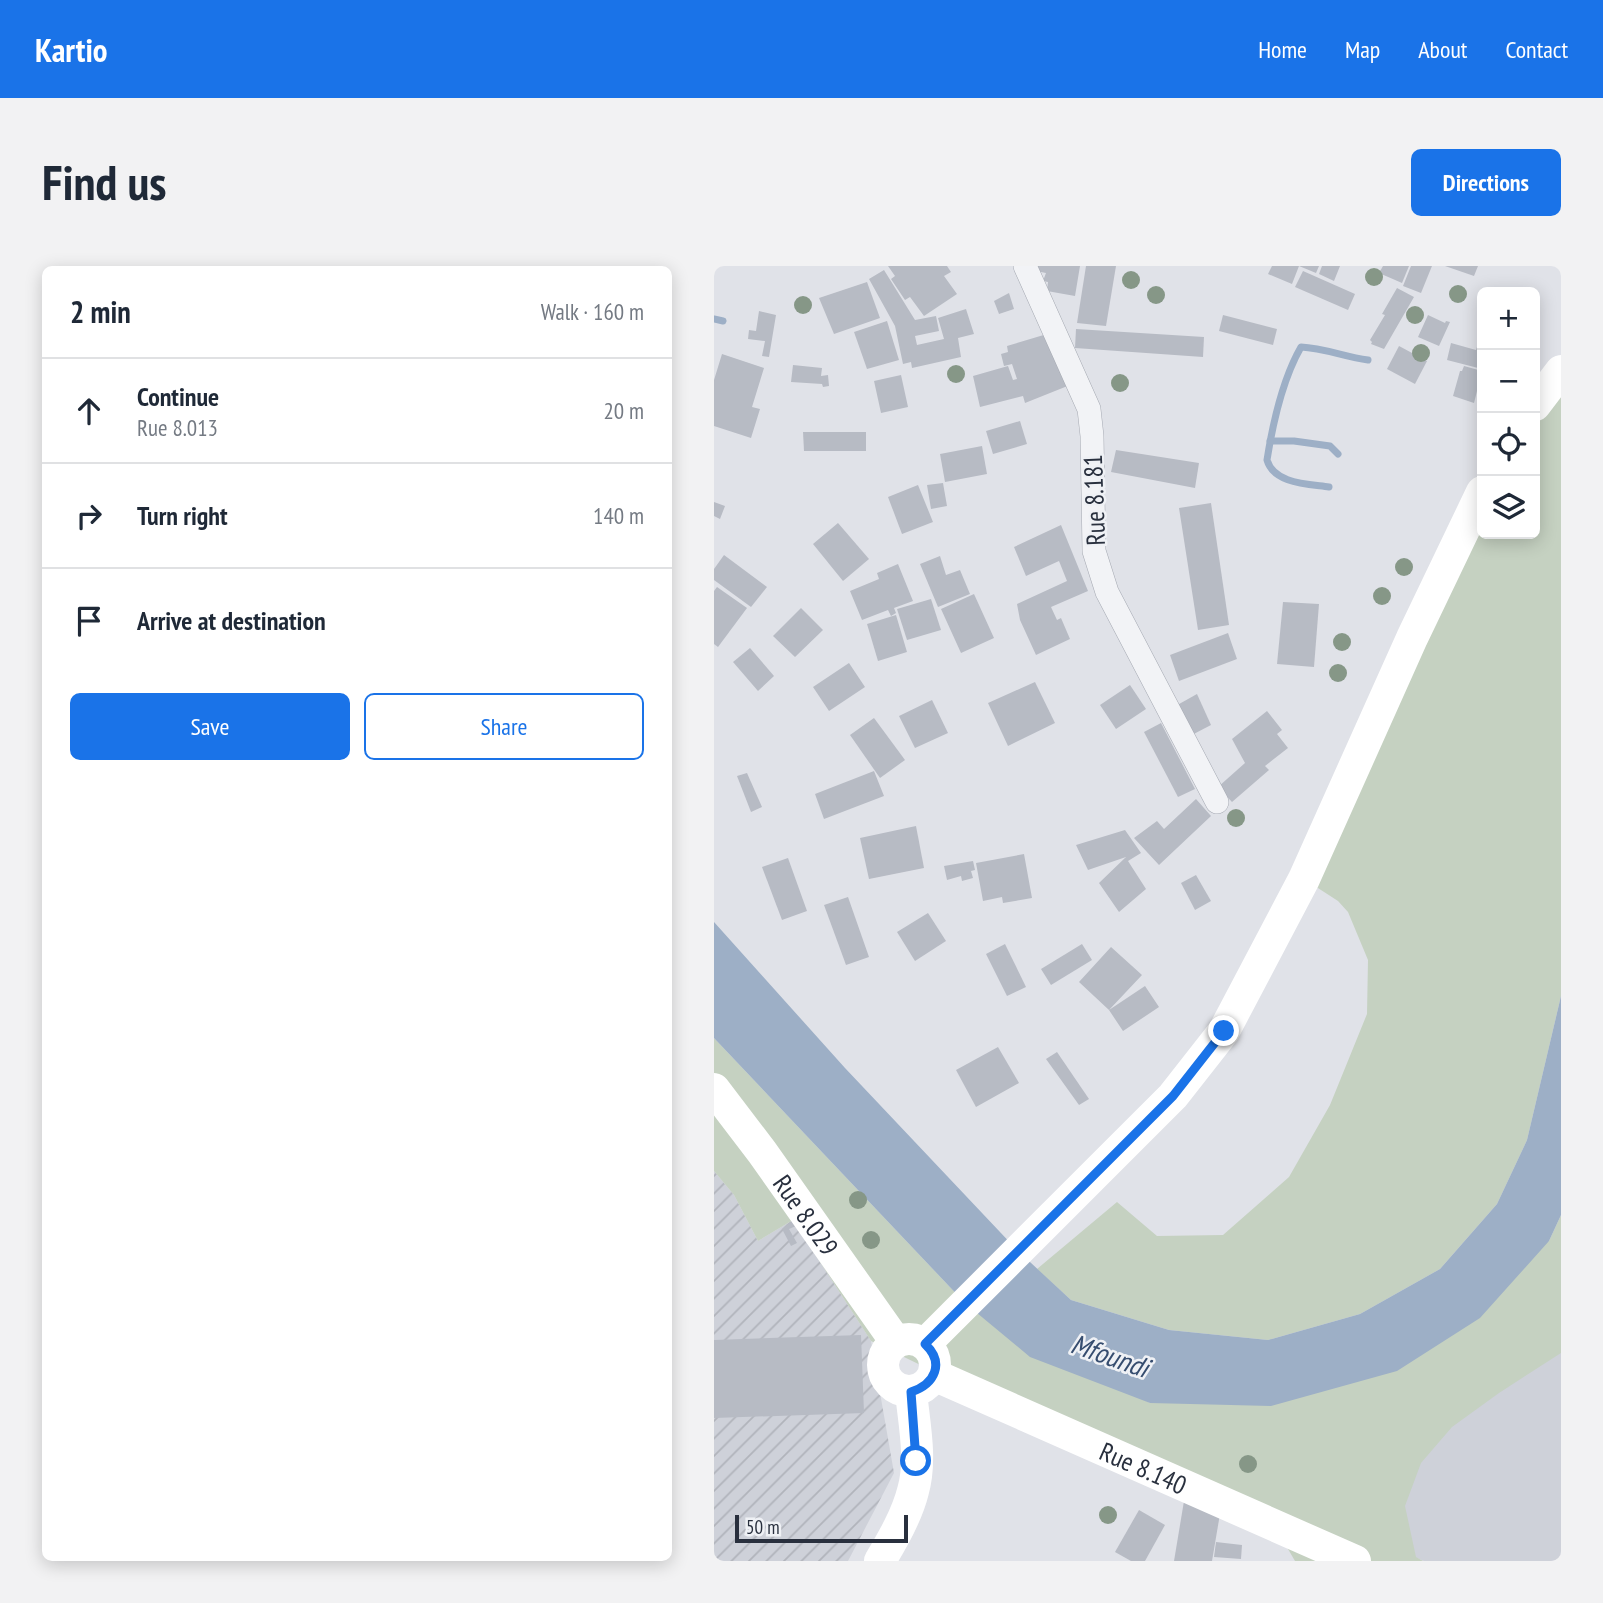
<!DOCTYPE html>
<meta charset="utf-8">
<style>
body{margin:0;font-family:"PT Sans Narrow",sans-serif;background:#f2f2f3;color:#1f2937}
.controls{position:absolute;right:21px;top:21px;display:grid;overflow:hidden;border-radius:10px;box-shadow:0 4px 18px #0003}
.controls button{width:63px;height:63px;display:grid;place-items:center;padding:0;border:0;border-bottom:2px solid #e0e1e3;background:#fff;color:#1f2937;font:35px sans-serif}
.scale{position:absolute;left:21px;bottom:18px;width:173px;box-sizing:border-box;padding-left:7px;border:4px solid #29303e;border-top:0;font-size:19px;line-height:24px;white-space:nowrap;color:#29303e;-webkit-text-stroke:5px #eff1f5;paint-order:stroke}
.stop{position:absolute;width:21px;height:21px;margin:-16px;border:5px solid #1a73e8;border-radius:50%;background:#fff}
.stop.end{background:#1a73e8;border-color:#fff;box-shadow:0 2px 7px #0008}
.list{margin:0;padding:0;list-style:none}
h2{display:flex;justify-content:space-between;align-items:center;height:91px;margin:0;padding:0 28px;font-size:30px}
h2 small{font-size:23px;font-weight:400;color:#747a83}
.list li{display:grid;grid-template-columns:46px 1fr auto;gap:21px;align-items:center;box-sizing:border-box;height:105px;padding:0 28px;border-top:2px solid #e0e1e3}
.list b{display:block;font-size:26px;white-space:nowrap}
.list p{margin:0;font-size:23px;white-space:nowrap;color:#747a83}
.list em{font-size:23px;font-style:normal;color:#747a83}
.actions{display:flex;gap:14px;padding:21px 28px}
.actions a{flex:1;padding:16px 0;border:2px solid #1a73e8;border-radius:10px;text-align:center;font-size:24px;color:#1a73e8}
.actions .main{background:#1a73e8;color:#fff}
.icon{flex:none;width:38px;height:38px;fill:none;stroke:currentColor;stroke-width:2;stroke-linecap:round;stroke-linejoin:round}
.map{position:relative;flex:none;width:847px;height:1295px;overflow:hidden;border-radius:10px}
header{display:flex;align-items:center;gap:42px;box-sizing:border-box;height:98px;padding:0 35px;background:#1a73e8;color:#fff}
header strong{font-size:33px}
nav{display:flex;gap:38px;margin-inline-start:auto;font-size:24px}
.intro{display:flex;align-items:center;justify-content:space-between;box-sizing:border-box;height:168px;padding:0 42px}
h1{margin:0;font-size:49px}
.button{padding:18px 32px;border-radius:10px;background:#1a73e8;color:#fff;font-size:24px;font-weight:700}
main{display:flex;gap:42px;padding:0 42px}
aside{flex:1;background:#fff;border-radius:10px;box-shadow:0 4px 18px #0003}
.map>svg:first-child{display:block}
</style>
<header>
<strong>Kartio</strong>
<nav><a>Home</a><a>Map</a><a>About</a><a>Contact</a></nav>
</header>
<div class="intro"><h1>Find us</h1><a class="button">Directions</a></div>
<main>
<aside>
<h2>2 min<small>Walk · 160 m</small></h2>
<ul class="list">
<li><svg class="icon" aria-label="ahead" viewBox="0 0 24 24"><path d="M12 20V5M6 11l6-6 6 6"/></svg><div><b>Continue</b><p>Rue 8.013</p></div><em>20 m</em></li>
<li><svg class="icon" aria-label="right" viewBox="0 0 24 24"><path d="M7 20v-9h11M14 6l5 5-5 5"/></svg><div><b>Turn right</b></div><em>140 m</em></li>
<li><svg class="icon" aria-label="arrive" viewBox="0 0 24 24"><path d="M6 21V4h12l-3 4 3 4H6"/></svg><div><b>Arrive at destination</b></div></li>
</ul>
<div class="actions"><a class="main">Save</a><a>Share</a></div>
</aside>
<div class="map">
<svg width="847" height="1295" viewBox="0 0 847 1295">
<defs>
<pattern id="industrial-furrows" width="10" height="10" patternUnits="userSpaceOnUse" patternTransform="scale(1.75)"><rect width="10" height="10" fill="#ced1d9"/><path d="M-1 1l2-2M0 10L10 0M9 11l2-2" fill="none" stroke="#b1b4bb"/></pattern>
</defs>
<rect width="100%" height="100%" fill="#e0e2e8"/>
<!-- built -->
<path fill="#ced1d9" d="M847 1028V1295H710L683 1284 564 1167Z"/>
<!-- industrial -->
<path fill="url(#industrial-furrows)" d="M0 905 20 929 44 975 79 954 157 1075 180 1207 134 1295H0Z"/>
<!-- grass -->
<g fill="#c5d1c1">
<path d="M847 105V730L813 874 783 938 726 1003 646 1048 554 1074 455 1064 357 1034 323 1003 403 936 443 970 509 969 575 911 616 839 653 748 654 694 634 646 624 635 590 613 768 226V268H821V139Z"/>
<path d="M0 772 251 1037 436 1137 835 975 847 949V1087L785 1127 738 1161 707 1197 691 1240 702 1291 709 1295H581L560 1259 295 1142 157 1075 79 954 44 975 20 929 0 905Z"/>
</g>
<!-- water -->
<path fill="#9dafc6" d="M0 656 131 802 303 984 357 1034 455 1064 554 1074 646 1048 726 1003 783 938 813 874 847 730V949L835 975 766 1052 683 1105 557 1140 436 1137 316 1091 251 1037 0 772Z"/>
<g fill="none" stroke-linecap="round" stroke-linejoin="round">
<!-- stream -->
<g stroke="#9dafc6" stroke-width="7">
<path d="M0 53 9 55"/>
<path d="M556 175H580L616 180 624 188"/>
<path d="M615 221C594 218 560 218 553 194 559 156 568 114 587 81 610 82 631 91 654 94"/>
</g>
</g>
<!-- building -->
<g fill="#b7bbc4">
<path d="M174 0H233L237 6 230 10 243 28 210 50 196 31 191 34 177 13 181 10Z"/>
<path d="M323 0H366L361 30 333 25 334 16 329 15 332 7 322 5Z"/>
<path d="M372 0H402L392 60 363 57Z"/>
<path d="M558 0H605L602 7 585 0 578 18 554 8Z"/>
<path d="M608 0H626L620 15 605 8Z"/>
<path d="M669 0H695L688 17 665 7Z"/>
<path d="M697 0H718L707 27 689 20Z"/>
<path d="M731 0H764L760 10Z"/>
<path d="M170 4 201 54 222 50 225 65 201 70 203 79 230 73 224 52 252 43 260 68 244 72 247 91 198 102 197 96 189 98 181 60 155 13Z"/>
<path d="M589 5 641 28 634 44 581 21Z"/>
<path d="M153 16 166 52 120 68 105 32Z"/>
<path d="M683 22 700 31 670 83 657 78 658 76 656 74 671 49 668 48Z"/>
<path d="M295 27 300 43 285 48 280 35Z"/>
<path d="M45 45 62 49 55 91 48 90 51 75 34 73 35 64 42 65Z"/>
<path d="M509 49 563 63 559 79 505 65Z"/>
<path d="M714 49 731 57 732 55 736 56 725 80 704 71Z"/>
<path d="M173 55 185 94 153 103 140 66Z"/>
<path d="M362 63 490 71 489 91 361 82Z"/>
<path d="M768 65V103L733 94 737 77 762 84Z"/>
<path d="M333 68 356 119 311 137 309 130 266 141 259 110 294 100 299 114 303 113 298 98 290 100 287 88 294 86 293 80Z"/>
<path d="M685 80 713 95 701 118 673 103Z"/>
<path d="M8 88 50 102 38 141 46 143 37 172 0 160V114Z"/>
<path d="M79 99 108 102 107 110 114 109 115 120 109 121 108 118 77 116Z"/>
<path d="M750 100 768 105 760 137 739 130 746 105H748Z"/>
<path d="M187 109 194 141 167 147 160 115Z"/>
<path d="M306 155 313 178 279 188 272 165Z"/>
<path d="M89 166H152V185H90Z"/>
<path d="M268 180 273 208 231 216 226 188Z"/>
<path d="M402 184 485 197 481 222 397 206Z"/>
<path d="M229 217 233 240 217 243 213 219Z"/>
<path d="M204 219 219 256 188 268 174 231Z"/>
<path d="M0 236 11 240 6 253 0 250Z"/>
<path d="M497 237 515 359 484 364 465 242Z"/>
<path d="M124 257 155 293 129 315 99 278Z"/>
<path d="M347 259 374 325 337 341 343 354 347 352 356 373 322 389 306 354 303 338 353 315 345 295 312 310 300 281Z"/>
<path d="M10 289 53 321 37 341 0 314V303Z"/>
<path d="M226 290 232 309 246 304 256 328 224 341 206 298Z"/>
<path d="M184 298 199 335 180 342 182 347 177 350 174 344 148 354 136 325 165 313 163 307Z"/>
<path d="M3 321 33 342 4 381 0 378V325Z"/>
<path d="M260 328 280 372 247 387 227 343Z"/>
<path d="M217 333 227 364 193 374 183 343Z"/>
<path d="M569 336 605 338 600 401 563 398Z"/>
<path d="M87 342 109 364 81 391 59 370Z"/>
<path d="M182 349 193 386 164 395 153 358Z"/>
<path d="M514 367 523 393 465 415 456 389Z"/>
<path d="M36 382 60 410 44 425 19 396Z"/>
<path d="M135 397 151 421 115 445 99 421Z"/>
<path d="M321 416 341 457 294 480 274 437Z"/>
<path d="M416 419 432 443 402 463 386 439Z"/>
<path d="M483 428 497 459 474 471 458 442Z"/>
<path d="M218 434 234 467 201 482 185 450Z"/>
<path d="M553 445 568 464 563 468 574 482 551 500 555 504 518 536 504 521 531 497 518 473Z"/>
<path d="M160 452 191 494 166 512 136 469Z"/>
<path d="M447 457 481 523 464 531 430 466Z"/>
<path d="M160 505 170 530 110 553 101 528Z"/>
<path d="M33 507 48 541 37 546 23 510Z"/>
<path d="M482 533 497 550 445 599 420 572 443 555 450 563Z"/>
<path d="M202 560 210 602 155 613 146 572Z"/>
<path d="M411 564 427 587 414 595 432 623 405 646 385 617 412 591 374 604 362 579Z"/>
<path d="M310 588 318 632 289 637 288 631 269 635 262 597Z"/>
<path d="M74 592 93 645 68 654 48 601Z"/>
<path d="M259 595 261 604 257 605 259 612 248 615 247 610 233 614 230 600Z"/>
<path d="M482 609 497 635 481 644 467 617Z"/>
<path d="M134 631 155 691 132 699 110 639Z"/>
<path d="M214 647 232 675 201 695 183 666Z"/>
<path d="M291 678 312 721 293 730 272 688Z"/>
<path d="M368 678 378 694 337 719 327 703Z"/>
<path d="M397 681 428 709 395 744 431 720 445 741 409 765 395 744 365 716Z"/>
<path d="M284 781 305 817 262 841 242 804Z"/>
<path d="M343 786 375 833 365 839 332 793Z"/>
<path d="M79 954 82 960 75 963 83 977 77 980 68 963Z"/>
<path d="M147 1069 150 1147 0 1152V1074Z"/>
<path d="M470 1235 507 1242 498 1295H460Z"/>
<path d="M425 1244 451 1259 431 1295H417L401 1286Z"/>
<path d="M502 1276 528 1279 527 1293 500 1291Z"/>
</g>
<g fill="none" stroke-linecap="round" stroke-linejoin="round">
<!-- street casing -->
<g stroke="#a5a9b2" stroke-width="24">
<path id="street" d="M311 0 375 143 378 170 380 285 393 326 503 536"/>
</g>
<!-- street -->
<use href="#street" stroke="#f2f3f6" stroke-width="23"/>
<!-- secondary -->
<g stroke="#fff" stroke-width="32">
<path d="M821 139 847 105"/>
<path id="s1" d="M0 823 48 886 182 1076"/>
<circle cx="195" cy="1099" r="26"/>
<path d="M211 1078 459 830 510 765 590 613 698 372 768 226"/>
<path id="s2" d="M220 1109 641 1295"/>
<path d="M166 1295C179 1273 193 1249 199 1225 208 1194 200 1157 197 1126"/>
</g>
</g>
<!-- trees -->
<g fill="#869787">
<circle cx="660" cy="11" r="9"/>
<circle cx="417" cy="14" r="9"/>
<circle cx="744" cy="28" r="9"/>
<circle cx="442" cy="29" r="9"/>
<circle cx="89" cy="39" r="9"/>
<circle cx="701" cy="49" r="9"/>
<circle cx="707" cy="87" r="9"/>
<circle cx="242" cy="108" r="9"/>
<circle cx="406" cy="117" r="9"/>
<circle cx="690" cy="301" r="9"/>
<circle cx="668" cy="330" r="9"/>
<circle cx="628" cy="376" r="9"/>
<circle cx="624" cy="407" r="9"/>
<circle cx="522" cy="552" r="9"/>
<circle cx="144" cy="934" r="9"/>
<circle cx="157" cy="974" r="9"/>
<circle cx="534" cy="1198" r="9"/>
<circle cx="394" cy="1249" r="9"/>
</g>
<g fill="none" stroke-linecap="round" stroke-linejoin="round">
<!-- route -->
<path stroke="#1a73e8" stroke-width="9" d="M202 1195 197 1126C221 1118 231 1097 211 1078L459 830 510 765"/>
</g>
<g text-anchor="middle" dominant-baseline="central" stroke-width="5" stroke-linejoin="round" paint-order="stroke">
<!-- street labels -->
<g font-size="26" fill="#29303e" stroke="#eff1f5">
<text transform="translate(380 234) rotate(-92)">Rue 8.181</text>
<text stroke="none"><textPath href="#s1" startOffset="156">Rue 8.029</textPath></text>
<text stroke="none"><textPath href="#s2" startOffset="229">Rue 8.140</textPath></text>
</g>
<!-- water labels -->
<g font-size="28" font-style="italic" fill="#364d6f" stroke="#eff1f5">
<text transform="translate(396 1089) rotate(19)">Mfoundi</text>
</g>
</g>
</svg>
<div class="controls">
<button>+</button>
<button>−</button>
<button><svg class="icon" aria-label="locate" viewBox="0 0 24 24"><circle cx="12" cy="12" r="6"/><path d="M12 2v4M12 18v4M2 12h4M18 12h4"/></svg></button>
<button><svg class="icon" aria-label="layers" viewBox="0 0 24 24"><path d="M12 4l9 5-9 5-9-5zM3 14l9 5 9-5"/></svg></button>
</div>
<div class="scale">50 m</div>
<div class="stop" style="left:202px;top:1195px"></div>
<div class="stop end" style="left:510px;top:765px"></div>
</div>
</main>
